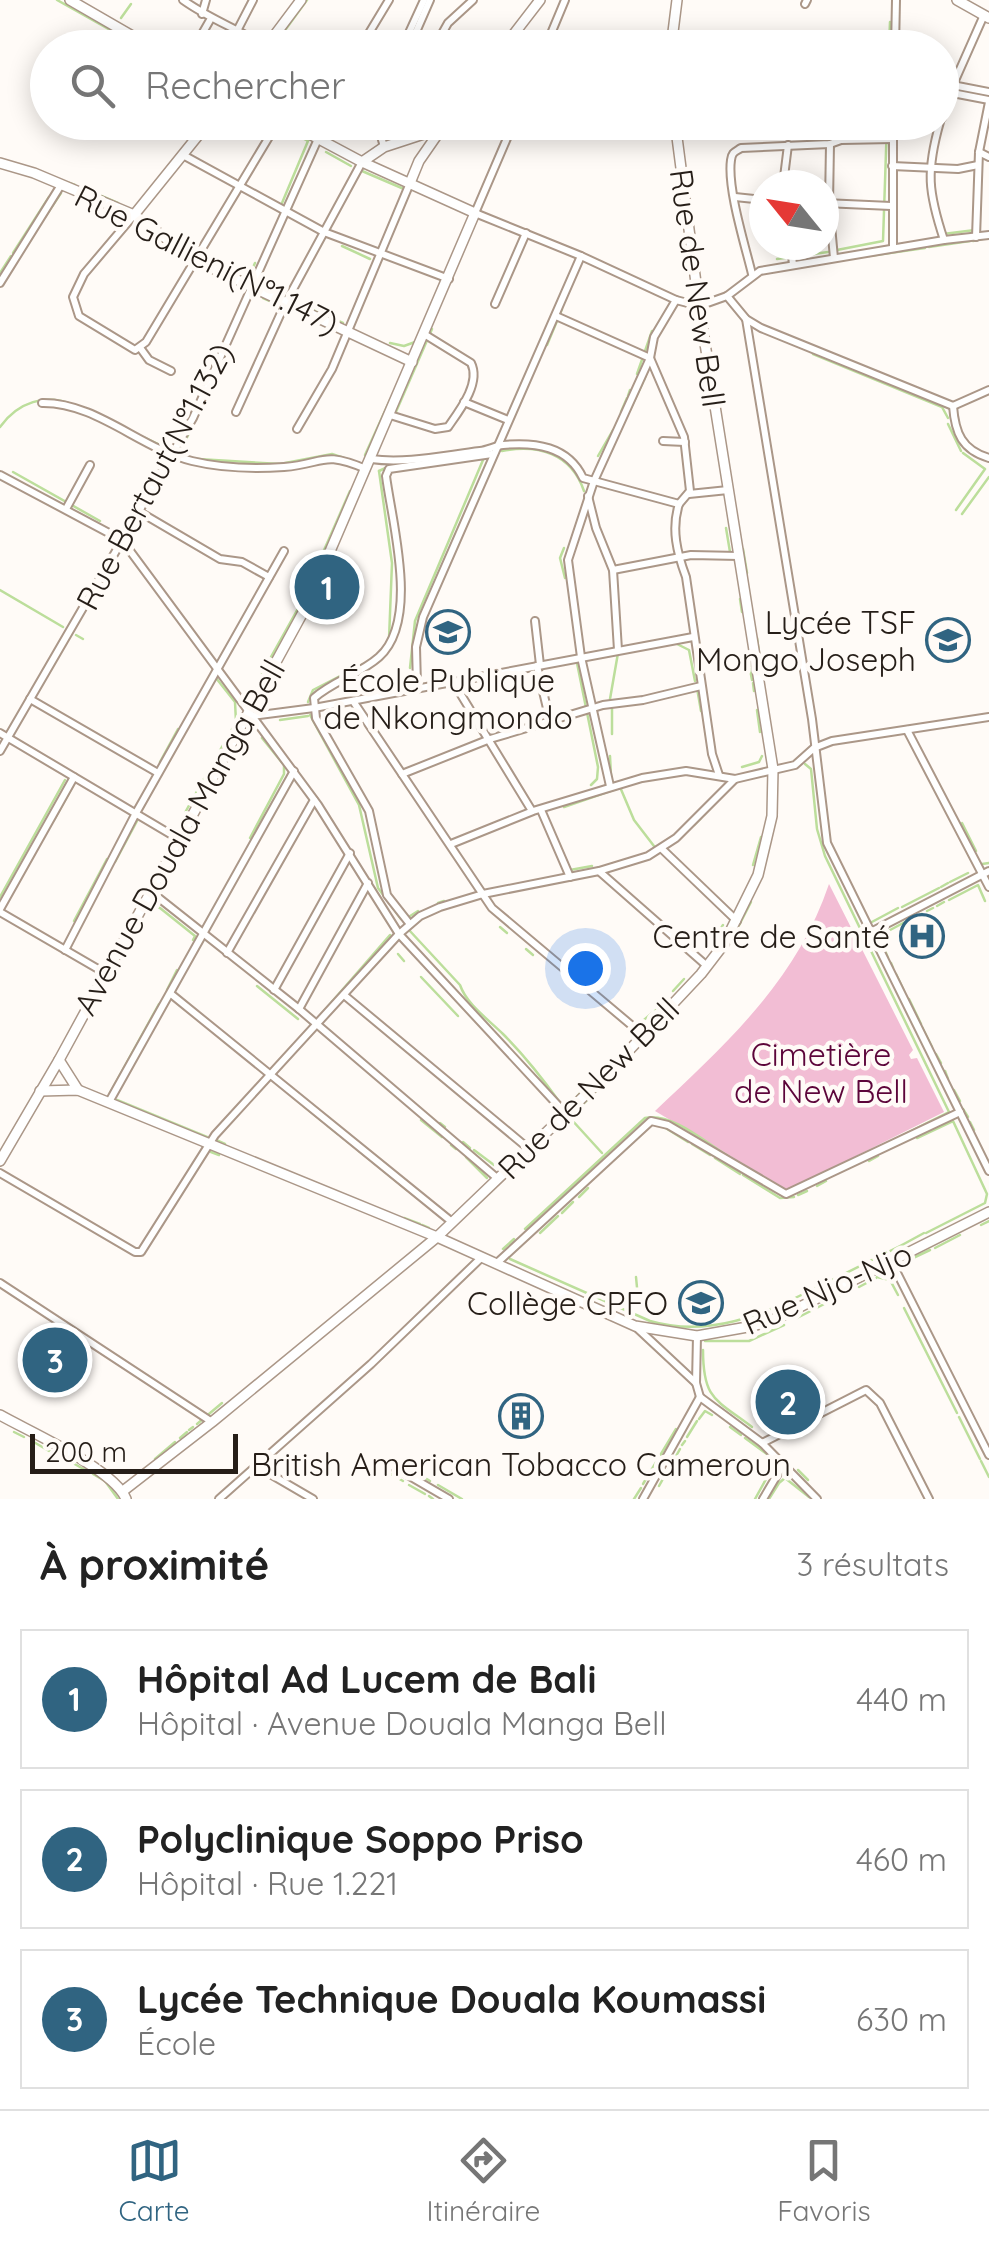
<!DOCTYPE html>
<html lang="fr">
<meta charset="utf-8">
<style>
body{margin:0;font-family:Quicksand,sans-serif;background:#f6f6f6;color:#222}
.compass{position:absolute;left:749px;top:170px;width:90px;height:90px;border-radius:50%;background:#fff;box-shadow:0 5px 25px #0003;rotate:300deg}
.scale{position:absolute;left:30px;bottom:25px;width:208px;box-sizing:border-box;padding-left:10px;border:5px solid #261e18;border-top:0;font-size:28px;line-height:35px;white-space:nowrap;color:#261e18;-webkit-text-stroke:8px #fffbf7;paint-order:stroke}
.you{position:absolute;left:585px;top:968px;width:35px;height:35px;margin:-25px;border:8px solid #fff;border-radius:50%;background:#1a73e8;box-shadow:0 0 0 15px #1a73e833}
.badge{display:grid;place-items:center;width:65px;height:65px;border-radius:50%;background:#306481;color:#fff;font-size:32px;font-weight:700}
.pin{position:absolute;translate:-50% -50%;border:5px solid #fff;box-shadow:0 2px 10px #0006}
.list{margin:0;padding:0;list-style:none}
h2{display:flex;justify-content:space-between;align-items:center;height:130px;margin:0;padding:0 40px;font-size:42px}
h2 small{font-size:32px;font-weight:400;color:#767676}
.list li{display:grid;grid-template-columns:65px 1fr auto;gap:30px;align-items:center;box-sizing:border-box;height:140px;margin:0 20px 20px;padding:0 20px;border:2px solid #e0e0e0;border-radius:0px}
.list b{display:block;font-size:38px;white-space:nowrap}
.list p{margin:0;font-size:32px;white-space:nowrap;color:#767676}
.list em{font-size:32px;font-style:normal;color:#767676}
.icon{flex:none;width:55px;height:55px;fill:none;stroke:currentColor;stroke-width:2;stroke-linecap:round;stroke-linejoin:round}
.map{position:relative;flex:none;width:989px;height:1499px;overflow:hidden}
.search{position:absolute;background:#fff;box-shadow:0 5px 25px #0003;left:30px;right:30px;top:30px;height:110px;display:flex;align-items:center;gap:25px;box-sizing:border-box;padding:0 35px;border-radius:55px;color:#767676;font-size:38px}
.sheet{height:610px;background:#fff}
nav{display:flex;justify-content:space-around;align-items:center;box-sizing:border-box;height:140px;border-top:2px solid #e0e0e0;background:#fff;font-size:28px;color:#767676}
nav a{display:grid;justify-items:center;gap:5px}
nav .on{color:#306481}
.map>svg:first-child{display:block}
</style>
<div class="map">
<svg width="989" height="1499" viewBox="0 0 989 1499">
<rect width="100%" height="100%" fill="#fffbf7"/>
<!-- green -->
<path fill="#f2bdd4" d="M829 884 913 1050 909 1055 911 1059 917 1058 944 1112 788 1190 655 1111C726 1044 797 980 829 884Z"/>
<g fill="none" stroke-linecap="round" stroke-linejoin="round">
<!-- stream -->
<g stroke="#bcde9b" stroke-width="2.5">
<path d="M57 0 128 40"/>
<path d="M121 18 131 4"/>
<path d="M275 44 307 0"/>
<path d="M138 45 142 48"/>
<path d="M889 48 890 22"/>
<path d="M942 87 955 90"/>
<path d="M281 127 308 141 282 203"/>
<path d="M326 152 351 166"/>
<path d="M362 171 404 189"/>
<path d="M69 183 75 185"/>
<path d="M99 195 118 203"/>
<path d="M45 217 61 193"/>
<path d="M943 234 975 230"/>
<path d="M973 241 986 238"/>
<path d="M342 246 370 259"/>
<path d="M929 247 970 241"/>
<path d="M837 250 883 241 887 122"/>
<path d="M13 253 49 197"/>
<path d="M869 256 925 248"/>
<path d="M853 258 862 257"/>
<path d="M777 259 828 252"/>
<path d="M221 267 244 278"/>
<path d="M0 273 11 256"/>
<path d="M249 276 255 263"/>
<path d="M263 298 279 305"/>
<path d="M307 307 343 323"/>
<path d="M310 319 328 327"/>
<path d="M390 343 404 346 415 342"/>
<path d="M547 345 562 309"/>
<path d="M813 354 942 407 948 418"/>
<path d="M637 374 652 331"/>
<path d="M644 380 650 364"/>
<path d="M628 396 630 390"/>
<path d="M630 410 643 382"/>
<path d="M621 412 627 398"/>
<path d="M395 414 432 329"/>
<path d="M948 424 961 451"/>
<path d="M0 427C18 402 45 393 74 405"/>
<path d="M145 438 166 448"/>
<path d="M182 448 190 431"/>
<path d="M502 451C538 444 571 453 584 491"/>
<path d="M365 455 390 400"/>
<path d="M598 456 613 430"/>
<path d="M198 459 280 464 332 454 359 463"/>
<path d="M379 471 392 563 389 639"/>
<path d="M379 471 394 464"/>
<path d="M13 472 100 521"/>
<path d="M956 510 985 469 963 453"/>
<path d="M962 514 989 477"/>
<path d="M726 528 730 552"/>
<path d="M564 548 560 558 565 578"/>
<path d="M743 549 747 573"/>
<path d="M0 590 63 627"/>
<path d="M740 599 742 612"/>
<path d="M76 635 83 639"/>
<path d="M757 638 759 653"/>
<path d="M675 643 689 650 695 681"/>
<path d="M748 656 750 666"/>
<path d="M577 663 598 767 597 779 591 785"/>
<path d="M410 668 415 621 483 460"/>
<path d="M750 669 752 680"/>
<path d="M262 673 300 605 350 491"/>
<path d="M753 683 754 691"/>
<path d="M697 688 701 711"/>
<path d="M610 699 618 653"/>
<path d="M308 702 313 690 371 660"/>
<path d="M612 709V734"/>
<path d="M757 710 760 732"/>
<path d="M310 715 359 805 378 888 401 919"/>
<path d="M280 720 308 716"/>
<path d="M610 756 611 776"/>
<path d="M160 762 178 729"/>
<path d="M805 764 811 769 817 829 825 856 949 1112 895 1139"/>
<path d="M742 767 759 762 762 756"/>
<path d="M620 787 634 820 657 850"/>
<path d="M564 807 619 788"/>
<path d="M142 809 209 689"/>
<path d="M704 815 721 797"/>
<path d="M182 818 236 722 235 702 216 678"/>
<path d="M54 820 74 784"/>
<path d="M962 823 976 851"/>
<path d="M694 825 701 818"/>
<path d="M250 838 284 774V765L262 738"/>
<path d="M115 862 137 821"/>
<path d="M982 864 989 863"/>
<path d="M753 865 761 837"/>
<path d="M570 870 592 866"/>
<path d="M950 882 968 873"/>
<path d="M941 887 948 883"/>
<path d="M0 897 65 780"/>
<path d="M949 900 978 885 985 901"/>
<path d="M438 903 444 901"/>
<path d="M152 906 160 908 195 936 193 940"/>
<path d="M937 906 944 902"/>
<path d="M902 907 939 888"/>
<path d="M927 911 933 908"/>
<path d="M407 918 418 911"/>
<path d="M909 920 922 914"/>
<path d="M74 921 107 859"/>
<path d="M870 923 898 908"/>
<path d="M500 927 507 933"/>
<path d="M409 930 460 985C467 1005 488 1019 503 1034 524 1055 543 1079 561 1104"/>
<path d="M718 933 723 925"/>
<path d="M732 939 751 902"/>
<path d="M526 949 533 955"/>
<path d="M398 954 404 961"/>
<path d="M888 958 879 936 905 922"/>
<path d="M891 963 893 968"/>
<path d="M896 974 904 991"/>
<path d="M421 977 458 1016"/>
<path d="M257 986 298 1019"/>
<path d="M167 990 177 970"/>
<path d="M673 991 684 979"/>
<path d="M909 999 921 1024"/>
<path d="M655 1011 662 1003"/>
<path d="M317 1019 390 935"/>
<path d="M637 1026 652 1013"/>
<path d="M922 1027 932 1047"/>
<path d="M936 1054 941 1063"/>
<path d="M945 1071 948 1079"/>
<path d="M954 1090 960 1101"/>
<path d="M110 1093 159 1004"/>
<path d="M293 1097 322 1121"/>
<path d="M117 1100 207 1137"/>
<path d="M572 1102 581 1092"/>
<path d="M963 1109 968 1117"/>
<path d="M571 1119 602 1153"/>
<path d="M421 1120 442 1137"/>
<path d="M970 1122 974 1130"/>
<path d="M440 1123 445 1127"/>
<path d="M328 1126 338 1134"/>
<path d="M560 1127 599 1088"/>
<path d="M664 1127 688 1142"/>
<path d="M343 1138 357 1149"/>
<path d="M917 1138 953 1121 987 1194 985 1203 926 1233"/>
<path d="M216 1140 225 1144"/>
<path d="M463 1142 470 1148"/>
<path d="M692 1144 710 1155"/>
<path d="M451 1145 456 1149"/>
<path d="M474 1150 494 1165"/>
<path d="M359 1151 368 1158"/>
<path d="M211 1152 219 1155"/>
<path d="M466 1157 487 1178"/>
<path d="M526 1158 550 1137"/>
<path d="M715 1158 740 1174"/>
<path d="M869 1161 878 1156"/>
<path d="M373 1162 407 1190"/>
<path d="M743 1175 780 1198 794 1197"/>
<path d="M817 1186 826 1181"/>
<path d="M798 1195 807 1191"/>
<path d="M579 1197 588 1188"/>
<path d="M562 1213 573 1202"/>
<path d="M404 1218 420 1224"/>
<path d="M422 1225 429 1228"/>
<path d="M981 1225 989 1221"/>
<path d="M525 1229 645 1118C672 1112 706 1143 728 1156"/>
<path d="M540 1233 558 1216"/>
<path d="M902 1245 924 1233"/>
<path d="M935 1248 960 1235"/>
<path d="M503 1249 514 1239"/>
<path d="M510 1259 650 1321C708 1338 764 1315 815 1288"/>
<path d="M910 1265 913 1258 930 1250"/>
<path d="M636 1277 638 1298"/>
<path d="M877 1277 890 1280 898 1295"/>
<path d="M828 1282 902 1245"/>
<path d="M821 1285 824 1284"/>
<path d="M859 1287 876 1278"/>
<path d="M836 1298 848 1292"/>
<path d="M904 1308 957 1413"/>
<path d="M797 1318 836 1298"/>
<path d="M705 1341H749L784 1325"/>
<path d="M703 1350C703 1399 715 1399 752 1427"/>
<path d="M959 1417 980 1459"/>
<path d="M699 1419 705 1411 712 1415"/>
<path d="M197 1424 222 1403"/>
<path d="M730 1427 741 1435"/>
<path d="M189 1430 193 1427"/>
<path d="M14 1432 24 1437"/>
<path d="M687 1437 697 1421"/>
<path d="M180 1438 187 1432"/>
<path d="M745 1438 771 1457"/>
<path d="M32 1441 56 1455"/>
<path d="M682 1445 685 1441"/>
<path d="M64 1458 87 1471"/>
<path d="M675 1458 680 1449"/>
<path d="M155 1459 175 1442"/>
<path d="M981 1461 989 1477"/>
<path d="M412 1470 430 1481"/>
<path d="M798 1470 808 1480"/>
<path d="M389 1473 403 1481"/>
<path d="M93 1474 105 1481 118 1499"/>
<path d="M643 1484 676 1429"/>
<path d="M409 1485 425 1494"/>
<path d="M438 1485 462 1499"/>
<path d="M659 1486 673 1461"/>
<path d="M429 1496 433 1499"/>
<path d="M634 1499 641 1488"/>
<path d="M755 1499 776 1461"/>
<path d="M769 1499 779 1483 785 1478 809 1497"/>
</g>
<!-- street casing -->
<g stroke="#ab9788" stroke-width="10">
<g id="street">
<path d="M183 0C211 20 237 28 266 47"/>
<path d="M805 4 807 0"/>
<path d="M202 14 206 0"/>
<path d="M238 29 253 0"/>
<path d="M194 48 210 20"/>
<path d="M360 48 389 0"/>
<path d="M402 48 424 0"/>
<path d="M409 48 430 0"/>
<path d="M434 48 448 23 473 0"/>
<path d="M545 48 565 0"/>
<path d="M895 48 896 0"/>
<path d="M942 83 989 92"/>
<path d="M953 85 984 15"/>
<path d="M942 91 989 100"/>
<path d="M942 118 950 93"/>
<path d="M377 122 384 147"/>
<path d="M514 122 475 213 581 256 676 300 699 306 727 296 746 319 761 328 953 406 989 390"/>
<path d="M940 122C926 171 928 192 944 240"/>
<path d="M308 133 318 122"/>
<path d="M830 144 829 204 834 258"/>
<path d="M979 152 989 157"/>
<path d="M183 155 324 232 449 279"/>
<path d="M892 166 958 169 978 165"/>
<path d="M783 185 788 145"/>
<path d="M735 197 764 200"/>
<path d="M824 203 891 206"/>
<path d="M134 215 84 274 73 297 79 316 135 350 146 342 278 122"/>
<path d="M976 237 979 152 989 102"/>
<path d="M791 245 793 265"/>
<path d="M893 248V122"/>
<path d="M752 274C745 245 727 188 731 160 732 152 735 152 741 148L830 144 841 140 893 139"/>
<path d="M0 283 61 185"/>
<path d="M727 296 760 271 944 240 989 235"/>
<path d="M495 304 526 233"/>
<path d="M556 316 650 358 684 437 690 491 679 504"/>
<path d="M746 319 812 719 827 843 989 1171"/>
<path d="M141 349 149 360 171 371"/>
<path d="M464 402 508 420"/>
<path d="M42 403C96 402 141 449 192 461 221 468 254 469 284 467 325 464 321 450 366 469"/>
<path d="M953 406C955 433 962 450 989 458"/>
<path d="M236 412 285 304 362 162"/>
<path d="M390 415 435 429 448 427C460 410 481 383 471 363L424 334"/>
<path d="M297 429 332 369 410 183"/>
<path d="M663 441 685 442"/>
<path d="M371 459C406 464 445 455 480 451 488 450 495 446 503 445 535 442 568 446 583 478L679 504C671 529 677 553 686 577L712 754 719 775"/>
<path d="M0 475 122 540 318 805 399 934 566 1114"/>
<path d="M689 494 728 490"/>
<path d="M588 496 596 528 613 570 618 650"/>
<path d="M66 509 90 465"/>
<path d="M138 511 220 559 242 562 269 577"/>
<path d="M613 570 691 555 739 556"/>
<path d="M535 621 540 665"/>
<path d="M537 666 550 721"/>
<path d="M452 680 532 811"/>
<path d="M417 686 416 647 423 617 581 256"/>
<path d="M30 699 158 773"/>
<path d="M353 701 492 908 643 1035"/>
<path d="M252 716 314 708 693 637"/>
<path d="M907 730 989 887"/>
<path d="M0 733 177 838"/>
<path d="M0 751 193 418 318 139"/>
<path d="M402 774 490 739 550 721 603 705 643 700 701 686"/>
<path d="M610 786 581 657 568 560 594 481 650 358 654 337 676 300"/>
<path d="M541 810 570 877"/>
<path d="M451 844 533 811 642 778 686 771 735 779"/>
<path d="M662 849 737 921"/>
<path d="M600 872 707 966"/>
<path d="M150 891 299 1009 497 1178"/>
<path d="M0 909 74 777"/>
<path d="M0 912 105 973"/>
<path d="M409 923 387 895 369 811 316 718 314 698C333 681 360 674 379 657 420 620 392 523 386 476L389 469 492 454"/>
<path d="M869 933 989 871"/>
<path d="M65 950 136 813 284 551"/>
<path d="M227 953 314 800"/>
<path d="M274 990 350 853"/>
<path d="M171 994 452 1222"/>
<path d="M344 995 529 1149"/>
<path d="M299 1009 368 883"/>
<path d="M109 1102 294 771"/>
<path d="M0 1173 135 1252H141L215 1135 399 934 420 916 440 907 483 894 599 871 648 856 676 838 735 779 795 765 814 748 832 741 989 717"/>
<path d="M891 1261 989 1455"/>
<path d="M497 1263 651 1121 668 1125 786 1194 960 1112"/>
<path d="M0 1283 212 1422"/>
<path d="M636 1327 696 1383"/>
<path d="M697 1336 696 1383 700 1397"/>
<path d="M700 1397 762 1443 817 1499"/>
<path d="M762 1443 866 1390 880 1403 929 1499"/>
<path d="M387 1463 449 1499"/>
<path d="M258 1467 313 1499"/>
<path d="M219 1499 371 1364 482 1257"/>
<path d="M643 1499 700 1397"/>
<path d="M763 1499 783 1465"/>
</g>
</g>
<!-- secondary casing -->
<g stroke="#ab9788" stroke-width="12">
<g id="secondary">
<path d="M70 0 153 48"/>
<path d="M957 0 989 18"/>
<path d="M265 48 301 0"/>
<path d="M503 48 540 0"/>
<path d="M671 48 677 0"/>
<path d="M362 162 384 147 442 128"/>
<path d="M0 163 34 173 134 215 197 261 412 362"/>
<path d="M410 183 419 161 446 122"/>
<path d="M134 215 209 122"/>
<path d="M59 1060 78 1090"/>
<path d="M40 1091 78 1090 437 1237 635 1326 697 1336 753 1326 778 1318 989 1212"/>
<path d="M0 1161 59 1060 307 605 475 213 362 162 287 122"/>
<path d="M0 1415C30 1432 114 1469 126 1499"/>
<path d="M123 1491 212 1422 437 1237 603 1078 701 974 724 944 758 875 772 816 773 769 699 306 675 122"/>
</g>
</g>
<!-- street -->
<use href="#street" stroke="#fff" stroke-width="6"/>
<!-- secondary -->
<use href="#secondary" stroke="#fff" stroke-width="9"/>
</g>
<!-- icons -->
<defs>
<g id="school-ring" transform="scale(2.25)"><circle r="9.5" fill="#fffbf7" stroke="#306481" stroke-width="1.5"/><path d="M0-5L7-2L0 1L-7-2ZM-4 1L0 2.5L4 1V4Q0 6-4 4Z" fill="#306481"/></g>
<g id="hospital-ring" transform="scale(2.25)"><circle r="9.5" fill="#fffbf7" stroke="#306481" stroke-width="1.5"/><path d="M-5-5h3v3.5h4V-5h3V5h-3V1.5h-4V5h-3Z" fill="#306481"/></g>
<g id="building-ring" transform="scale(2.25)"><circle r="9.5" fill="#fffbf7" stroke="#306481" stroke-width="1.5"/><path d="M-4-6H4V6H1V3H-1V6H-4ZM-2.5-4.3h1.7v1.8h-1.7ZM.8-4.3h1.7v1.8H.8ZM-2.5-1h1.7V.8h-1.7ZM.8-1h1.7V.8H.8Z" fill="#306481"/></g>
</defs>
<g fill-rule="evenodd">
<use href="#school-ring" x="448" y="632"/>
<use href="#school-ring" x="948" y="640"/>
<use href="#hospital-ring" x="922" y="936"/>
<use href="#school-ring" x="701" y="1303"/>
<use href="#building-ring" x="521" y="1416"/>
</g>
<g text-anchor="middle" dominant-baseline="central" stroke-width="9" stroke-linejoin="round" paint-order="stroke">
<!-- street labels -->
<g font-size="32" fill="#261e18" stroke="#fffbf7">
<text transform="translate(207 259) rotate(27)">Rue Gallieni(N°1.147)</text>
<text transform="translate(698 288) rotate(82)">Rue de New Bell</text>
<text transform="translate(154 476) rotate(-62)">Rue Bertaut(N°1.132)</text>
<text transform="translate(179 837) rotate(-61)">Avenue Douala Manga Bell</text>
<text transform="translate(588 1088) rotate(-45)">Rue de New Bell</text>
<text transform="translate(827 1288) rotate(-24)">Rue Njo-Njo</text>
</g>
<!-- poi labels -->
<g font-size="32" fill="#261e18" stroke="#fffbf7" text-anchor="end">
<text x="916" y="622">Lycée TSF<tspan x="916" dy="37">Mongo Joseph</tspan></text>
<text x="448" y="680" text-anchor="middle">École Publique<tspan x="448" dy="37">de Nkongmondo</tspan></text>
<text x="890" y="936">Centre de Santé</text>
<text x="668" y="1303">Collège CPFO</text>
<text x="521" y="1464" text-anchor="middle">British American Tobacco Cameroun</text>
</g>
<!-- park labels -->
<g font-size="32" fill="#5c053a" stroke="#fffbf7">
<text x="821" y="1054">Cimetière<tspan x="821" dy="37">de New Bell</tspan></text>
</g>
</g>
</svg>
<svg class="compass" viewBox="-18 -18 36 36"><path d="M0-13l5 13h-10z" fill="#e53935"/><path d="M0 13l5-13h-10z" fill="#767676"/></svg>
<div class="scale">200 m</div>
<div class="you"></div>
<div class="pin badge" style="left:327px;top:587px">1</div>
<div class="pin badge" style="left:788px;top:1402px">2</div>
<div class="pin badge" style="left:55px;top:1360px">3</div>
<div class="search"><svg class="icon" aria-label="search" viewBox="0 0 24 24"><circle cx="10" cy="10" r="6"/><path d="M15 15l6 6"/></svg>Rechercher</div>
</div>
<section class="sheet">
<h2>À proximité<small>3 résultats</small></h2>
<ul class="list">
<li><span class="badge">1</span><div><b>Hôpital Ad Lucem de Bali</b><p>Hôpital · Avenue Douala Manga Bell</p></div><em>440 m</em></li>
<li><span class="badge">2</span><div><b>Polyclinique Soppo Priso</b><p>Hôpital · Rue 1.221</p></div><em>460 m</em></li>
<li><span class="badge">3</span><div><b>Lycée Technique Douala Koumassi</b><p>École</p></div><em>630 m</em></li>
</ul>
</section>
<nav>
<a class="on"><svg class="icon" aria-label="map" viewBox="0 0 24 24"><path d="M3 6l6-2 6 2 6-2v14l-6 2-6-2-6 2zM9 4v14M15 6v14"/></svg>Carte</a>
<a><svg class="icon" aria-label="directions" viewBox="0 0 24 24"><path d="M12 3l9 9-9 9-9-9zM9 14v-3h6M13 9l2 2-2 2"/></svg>Itinéraire</a>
<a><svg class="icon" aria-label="saved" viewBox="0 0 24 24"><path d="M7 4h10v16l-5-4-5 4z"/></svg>Favoris</a>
</nav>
